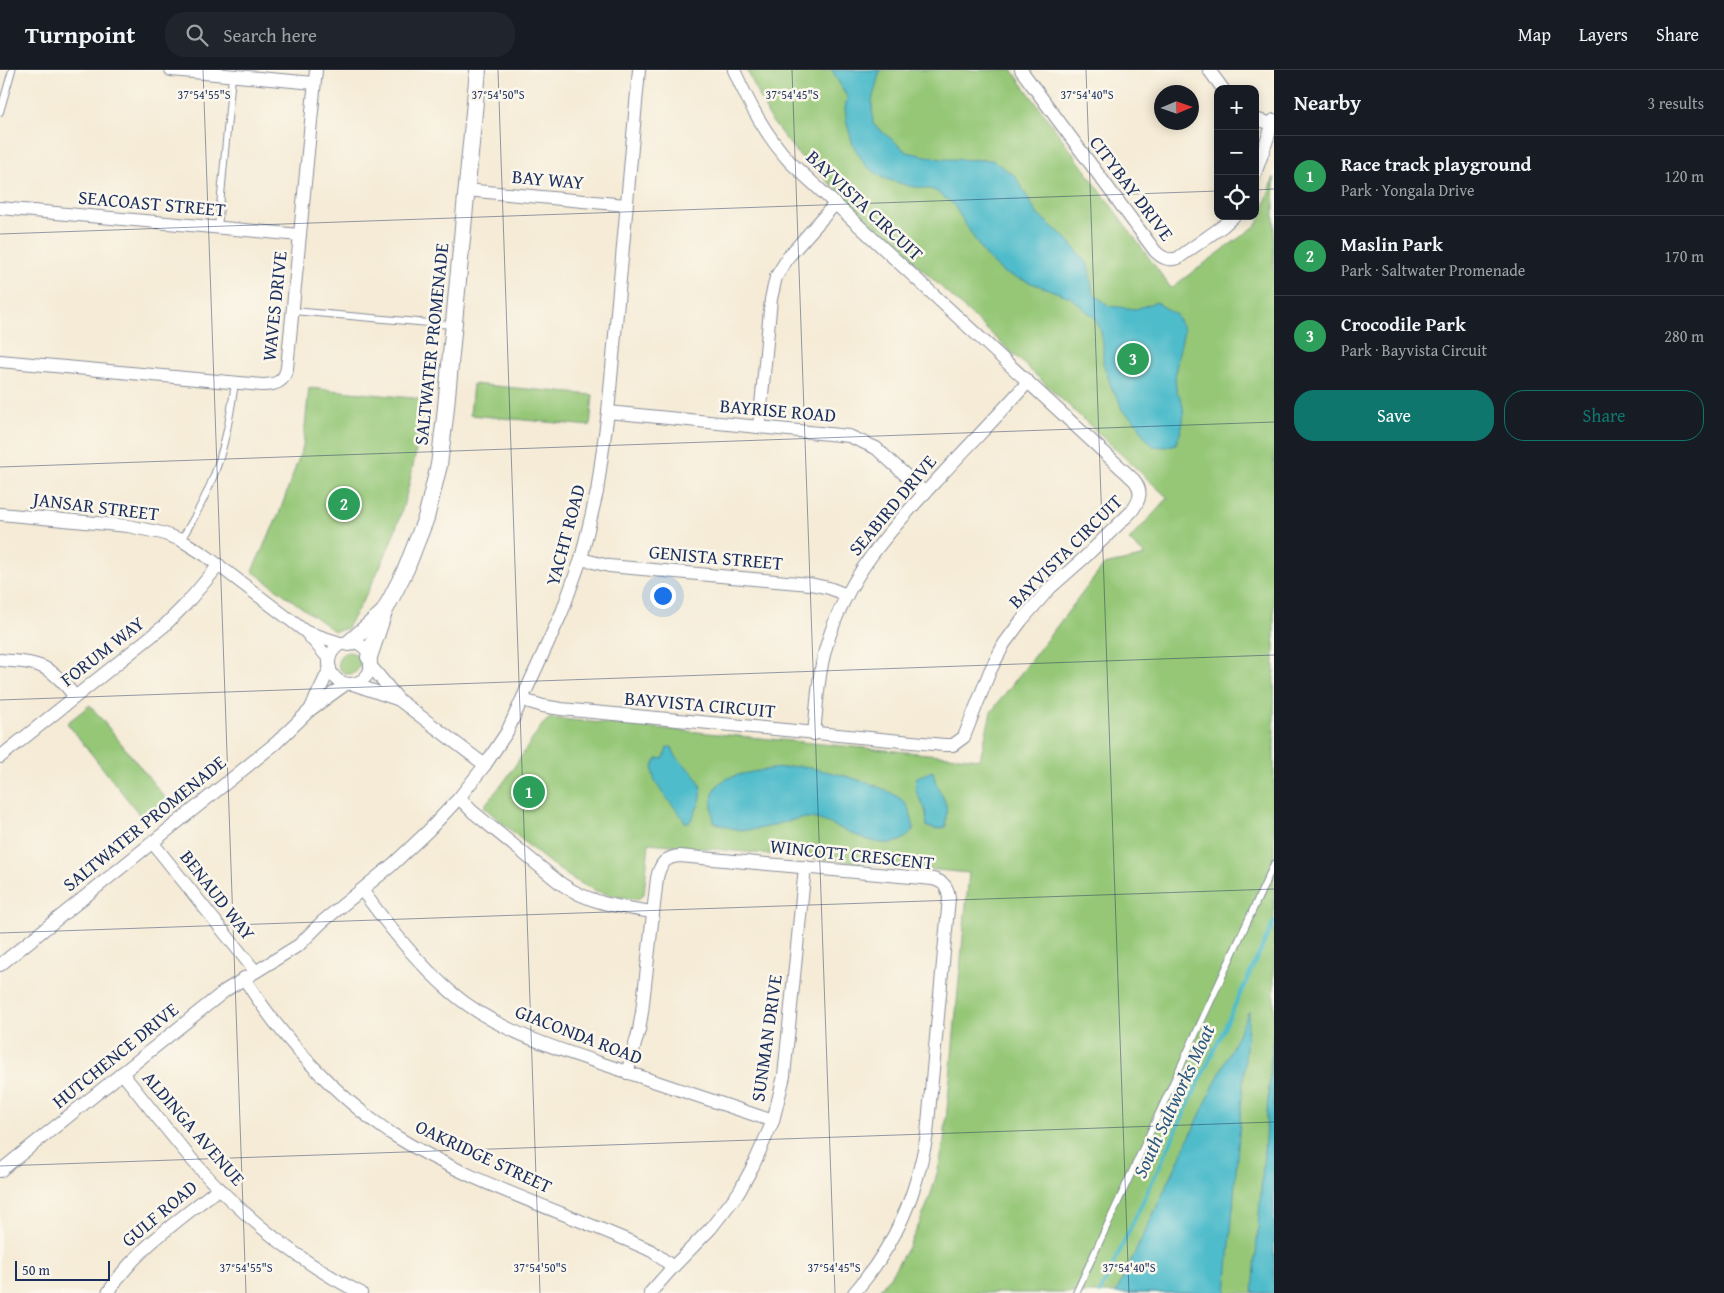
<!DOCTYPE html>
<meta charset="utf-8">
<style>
body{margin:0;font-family:"Gentium Book Plus",serif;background:#20242c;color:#f1f3f6}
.controls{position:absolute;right:15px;top:15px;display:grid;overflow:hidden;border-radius:10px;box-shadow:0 2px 12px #0003}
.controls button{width:45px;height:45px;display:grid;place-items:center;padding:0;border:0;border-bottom:1px solid #363941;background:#171b24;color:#f1f3f6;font:25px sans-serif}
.compass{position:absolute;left:1154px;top:15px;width:45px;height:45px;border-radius:50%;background:#171b24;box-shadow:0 2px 12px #0003;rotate:88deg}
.scale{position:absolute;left:15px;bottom:12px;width:95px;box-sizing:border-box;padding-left:5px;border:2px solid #1b2f5e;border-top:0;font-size:14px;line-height:18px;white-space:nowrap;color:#1b2f5e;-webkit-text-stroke:4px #fbf7ec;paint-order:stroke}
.you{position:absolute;left:662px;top:525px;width:18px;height:18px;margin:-12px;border:4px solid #fff;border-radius:50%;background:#1a73e8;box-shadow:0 0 0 8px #1a73e833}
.badge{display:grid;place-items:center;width:32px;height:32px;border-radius:50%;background:#0f766e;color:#fff;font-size:16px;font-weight:700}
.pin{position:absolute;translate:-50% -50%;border:2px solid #fff;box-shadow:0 1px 5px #0006}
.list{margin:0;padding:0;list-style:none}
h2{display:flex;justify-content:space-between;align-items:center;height:65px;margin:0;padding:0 20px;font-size:21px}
h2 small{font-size:16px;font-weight:400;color:#9ea1a6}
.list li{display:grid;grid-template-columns:32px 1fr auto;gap:15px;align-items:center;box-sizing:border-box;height:80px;padding:0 20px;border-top:1px solid #363941}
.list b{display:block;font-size:19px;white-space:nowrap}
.list p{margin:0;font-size:16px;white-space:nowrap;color:#9ea1a6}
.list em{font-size:16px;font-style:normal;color:#9ea1a6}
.actions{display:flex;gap:10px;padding:15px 20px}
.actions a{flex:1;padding:11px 0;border:1px solid #0f766e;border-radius:20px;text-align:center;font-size:18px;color:#0f766e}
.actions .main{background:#0f766e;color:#fff}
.icon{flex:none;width:28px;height:28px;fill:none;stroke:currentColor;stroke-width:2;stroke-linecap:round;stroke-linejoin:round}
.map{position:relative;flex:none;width:1274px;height:1223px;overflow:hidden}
header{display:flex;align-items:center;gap:30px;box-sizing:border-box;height:70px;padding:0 25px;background:#171b24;border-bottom:1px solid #363941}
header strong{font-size:24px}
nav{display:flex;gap:28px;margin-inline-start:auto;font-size:18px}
.search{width:350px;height:45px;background:#20242c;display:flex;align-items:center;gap:12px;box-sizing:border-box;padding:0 18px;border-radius:20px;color:#9ea1a6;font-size:19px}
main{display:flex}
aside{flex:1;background:#171b24}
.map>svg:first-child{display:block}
</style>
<header>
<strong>Turnpoint</strong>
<div class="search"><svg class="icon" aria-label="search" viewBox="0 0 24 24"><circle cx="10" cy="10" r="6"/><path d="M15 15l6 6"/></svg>Search here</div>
<nav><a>Map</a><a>Layers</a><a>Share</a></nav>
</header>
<main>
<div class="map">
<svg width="1274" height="1223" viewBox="0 0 1274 1223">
<rect width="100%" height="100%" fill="#fbf7ec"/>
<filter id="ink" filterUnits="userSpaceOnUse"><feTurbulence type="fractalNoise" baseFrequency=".02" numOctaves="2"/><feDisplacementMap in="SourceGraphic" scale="10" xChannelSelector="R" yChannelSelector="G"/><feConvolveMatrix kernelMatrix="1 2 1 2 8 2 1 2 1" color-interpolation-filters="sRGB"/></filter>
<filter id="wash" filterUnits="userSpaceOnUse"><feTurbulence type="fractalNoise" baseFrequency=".0096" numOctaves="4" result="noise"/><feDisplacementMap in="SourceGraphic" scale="20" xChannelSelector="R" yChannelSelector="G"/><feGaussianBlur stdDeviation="1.12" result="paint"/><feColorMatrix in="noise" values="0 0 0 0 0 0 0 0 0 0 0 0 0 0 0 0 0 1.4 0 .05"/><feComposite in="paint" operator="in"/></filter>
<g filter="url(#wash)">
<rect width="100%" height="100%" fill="#f5ebd6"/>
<!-- green -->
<g fill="#95c777" stroke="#587b6a">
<path d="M747 0H1012L1171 218 1258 154 1274 107V1223H877C913 1179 934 1127 944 1072L969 803 649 773 644 824 638 829C624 828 610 826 597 821 558 806 519 766 486 739L484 736 506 709 542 655 550 648 980 689 991 642 1104 495 1146 486 1129 470 1168 428 796 82 770 49Z"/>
<path d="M473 314 593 325 590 356 470 345Z"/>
<path d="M309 318 423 329C414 419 394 482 346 559L334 561 252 501 279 444 303 376Z"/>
<circle cx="349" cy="593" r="11"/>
<path d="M90 635 167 730 143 749 67 653Z"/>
</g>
<!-- water -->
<g fill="#50bccb" stroke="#367694">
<path d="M832 0H880L872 31 873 54 907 82 941 89 992 90 1015 106 1037 144 1067 169 1088 195 1093 223 1109 236 1136 239 1156 232 1176 245 1184 260C1181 276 1173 302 1176 318 1177 323 1181 327 1182 332 1186 348 1182 359 1176 374L1165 377 1153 376 1144 366 1138 354 1122 340 1118 328 1112 319 1103 293V274L1101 262 1095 248 1070 227 1004 203 985 186 953 134 934 120 909 116 883 108 865 95 853 75 847 54 845 39 847 27Z"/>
<path d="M672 677C676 689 679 690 688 698 709 717 702 732 689 753L685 752C676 734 641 710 657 689L664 688 667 678Z"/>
<path d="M799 696C824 700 888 714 905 733 911 740 912 750 914 758 892 794 845 756 816 749 801 746 789 751 774 755 751 762 737 762 714 752 712 739 709 724 719 714 730 702 782 698 799 696Z"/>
<path d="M933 701C934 713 941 721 945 732 948 739 945 749 946 757L937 759 927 757C926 751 927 743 924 737 919 726 912 720 917 707Z"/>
<path d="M1249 941 1226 1223H1116Z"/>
<path d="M1274 952V1223H1253Z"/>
</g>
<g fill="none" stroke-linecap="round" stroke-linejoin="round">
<!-- stream -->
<path stroke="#50bccb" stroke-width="4" d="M1100 1223 1274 852"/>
</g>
</g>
<g filter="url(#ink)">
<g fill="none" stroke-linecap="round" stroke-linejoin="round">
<!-- service casing -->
<g stroke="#888d9a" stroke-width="8">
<g id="service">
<path d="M0 42 12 0"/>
<path d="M218 158 232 6"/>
<path d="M293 241 452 255"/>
<path d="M181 470C192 452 202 434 210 415 224 383 230 347 235 313"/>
<path d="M1076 1223 1274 794"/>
</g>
</g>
<!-- minor casing -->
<g stroke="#888d9a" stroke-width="14">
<g id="minor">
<path d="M171 0 314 13"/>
<path d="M1021 0 1155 181C1162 188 1168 191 1178 188L1223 156 1234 146"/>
<path d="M1209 0 1223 19"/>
<path d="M1255 49 1273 54"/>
<path d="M1255 104 1274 50"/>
<path d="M466 120 626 135"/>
<path d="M0 138 300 165"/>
<path d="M0 291 262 315C276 315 284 312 287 298L316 0"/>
<path d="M608 342 849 366 876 378 925 423"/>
<path d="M759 357 771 229 776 207 789 186 835 134"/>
<path d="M0 444 128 456 162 463 181 470 205 485 306 562 329 589"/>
<path d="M581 489 609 496 810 514 829 518 847 525"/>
<path d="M306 562 343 574"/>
<circle cx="350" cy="593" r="21"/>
<path d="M0 590C40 593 50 594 75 627"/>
<path d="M370 595 399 630 485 695"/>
<path d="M353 614 397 629"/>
<path d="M523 630 543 636 561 639 944 675H953L964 667 990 601 1004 574 1021 551 1050 518 1084 488 1132 441C1140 430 1143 421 1134 410L790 92C765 64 749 34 734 0"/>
<path d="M310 640 330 598"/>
<path d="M814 664C817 635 818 605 826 577 846 508 887 463 935 412 966 378 998 346 1028 312"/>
<path d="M0 687 164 556 186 534 219 495"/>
<path d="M459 728 473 742 560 813C588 833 619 837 653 842"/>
<path d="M152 772 255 901"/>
<path d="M362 820C388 856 417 893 451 922 498 962 558 979 615 998 667 1016 720 1033 773 1051"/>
<path d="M0 895 276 673 310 640 346 614"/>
<path d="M244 908C280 966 335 1026 392 1064 471 1114 566 1142 652 1181L673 1197"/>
<path d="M122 1003C146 1033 169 1063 194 1092 239 1143 300 1193 361 1223"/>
<path d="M627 1003 639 960 642 942 657 808C660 794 665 787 680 786L933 809C944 812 948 817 949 828L927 1064C916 1127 896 1174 854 1223"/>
<path d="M0 1101 226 920 299 875 322 852 392 795 428 761 459 728 485 695 507 662 562 542 581 489 597 422 608 342 639 0"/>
<path d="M108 1223C135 1179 180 1150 219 1118"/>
<path d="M650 1223 673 1197 711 1158 739 1122 753 1096 773 1051 784 1006 805 797"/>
</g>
</g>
<!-- tertiary casing -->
<g stroke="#888d9a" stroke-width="18">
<g id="tertiary">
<path d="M349 573 384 542"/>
<path d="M369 587 384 542 406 499 426 448 439 395 445 347 478 0"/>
</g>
</g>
<!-- service -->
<use href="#service" stroke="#fff" stroke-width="6"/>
<!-- minor -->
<use href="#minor" stroke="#fff" stroke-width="12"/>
<!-- tertiary -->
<use href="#tertiary" stroke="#fff" stroke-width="16"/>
</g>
</g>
<!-- ticks -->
<path fill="none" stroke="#1b2f5e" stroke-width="1" stroke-opacity="0.45" d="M203 0 246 1223M498 0 540 1223M792 0 835 1223M1086 0 1129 1223M1255 120 1274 119M0 164 1218 121M0 397 1274 352M0 630 1274 585M0 863 1274 819M0 1096 1274 1052"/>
<g text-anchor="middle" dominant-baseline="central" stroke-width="5" stroke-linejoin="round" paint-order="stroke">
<!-- street labels -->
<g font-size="19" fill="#1b2f5e" stroke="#fbf7ec">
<text transform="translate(548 109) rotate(5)">BAY WAY</text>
<text transform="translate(1132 118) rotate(53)">CITYBAY DRIVE</text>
<text transform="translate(152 133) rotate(5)">SEACOAST STREET</text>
<text transform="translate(865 135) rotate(43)">BAYVISTA CIRCUIT</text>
<text transform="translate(274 236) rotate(-84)">WAVES DRIVE</text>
<text transform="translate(431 274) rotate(-84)">SALTWATER PROMENADE</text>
<text transform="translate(778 340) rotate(5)">BAYRISE ROAD</text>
<text transform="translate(892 435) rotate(-50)">SEABIRD DRIVE</text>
<text transform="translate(96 436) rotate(7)">JANSAR STREET</text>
<text transform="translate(565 465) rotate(-75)">YACHT ROAD</text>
<text transform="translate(1065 481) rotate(-45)">BAYVISTA CIRCUIT</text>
<text transform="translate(716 487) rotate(5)">GENISTA STREET</text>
<text transform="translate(102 581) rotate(-38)">FORUM WAY</text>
<text transform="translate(700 634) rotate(5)">BAYVISTA CIRCUIT</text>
<text transform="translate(144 753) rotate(-39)">SALTWATER PROMENADE</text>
<text transform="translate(852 784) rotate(6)">WINCOTT CRESCENT</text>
<text transform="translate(218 825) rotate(52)">BENAUD WAY</text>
<text transform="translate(579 964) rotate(21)">GIACONDA ROAD</text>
<text transform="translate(766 968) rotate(-82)">SUNMAN DRIVE</text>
<text transform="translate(115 985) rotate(-39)">HUTCHENCE DRIVE</text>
<text transform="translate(194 1058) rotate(49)">ALDINGA AVENUE</text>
<text transform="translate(484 1086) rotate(25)">OAKRIDGE STREET</text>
<text transform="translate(159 1143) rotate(-40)">GULF ROAD</text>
</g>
<!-- water labels -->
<g font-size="20" font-style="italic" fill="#2b597f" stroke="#fbf7ec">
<text transform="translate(1173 1031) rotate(-65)">South Saltworks Moat</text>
</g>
</g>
<g font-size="12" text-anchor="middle" fill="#1b2f5e" stroke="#fbf7ec" stroke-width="5" stroke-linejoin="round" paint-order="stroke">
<text x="204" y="29">37°54'55"S</text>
<text x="498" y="29">37°54'50"S</text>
<text x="792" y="29">37°54'45"S</text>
<text x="1087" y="29">37°54'40"S</text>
<text x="246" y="1202">37°54'55"S</text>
<text x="540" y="1202">37°54'50"S</text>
<text x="834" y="1202">37°54'45"S</text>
<text x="1129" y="1202">37°54'40"S</text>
</g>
</svg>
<div class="controls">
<button>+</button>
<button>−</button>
<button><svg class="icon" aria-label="locate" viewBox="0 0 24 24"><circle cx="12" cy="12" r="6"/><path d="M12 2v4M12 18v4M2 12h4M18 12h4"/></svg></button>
</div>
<svg class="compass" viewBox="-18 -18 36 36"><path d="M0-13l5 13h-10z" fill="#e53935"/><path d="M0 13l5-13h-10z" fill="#9ea1a6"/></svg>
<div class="scale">50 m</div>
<div class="you"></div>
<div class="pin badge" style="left:529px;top:722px;background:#2e9e5b">1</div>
<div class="pin badge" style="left:344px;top:434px;background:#2e9e5b">2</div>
<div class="pin badge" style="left:1133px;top:289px;background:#2e9e5b">3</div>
</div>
<aside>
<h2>Nearby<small>3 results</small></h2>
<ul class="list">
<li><span class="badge" style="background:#2e9e5b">1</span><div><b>Race track playground</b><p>Park · Yongala Drive</p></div><em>120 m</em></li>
<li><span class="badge" style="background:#2e9e5b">2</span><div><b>Maslin Park</b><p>Park · Saltwater Promenade</p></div><em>170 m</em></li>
<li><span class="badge" style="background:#2e9e5b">3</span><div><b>Crocodile Park</b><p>Park · Bayvista Circuit</p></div><em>280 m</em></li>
</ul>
<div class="actions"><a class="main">Save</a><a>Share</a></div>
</aside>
</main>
